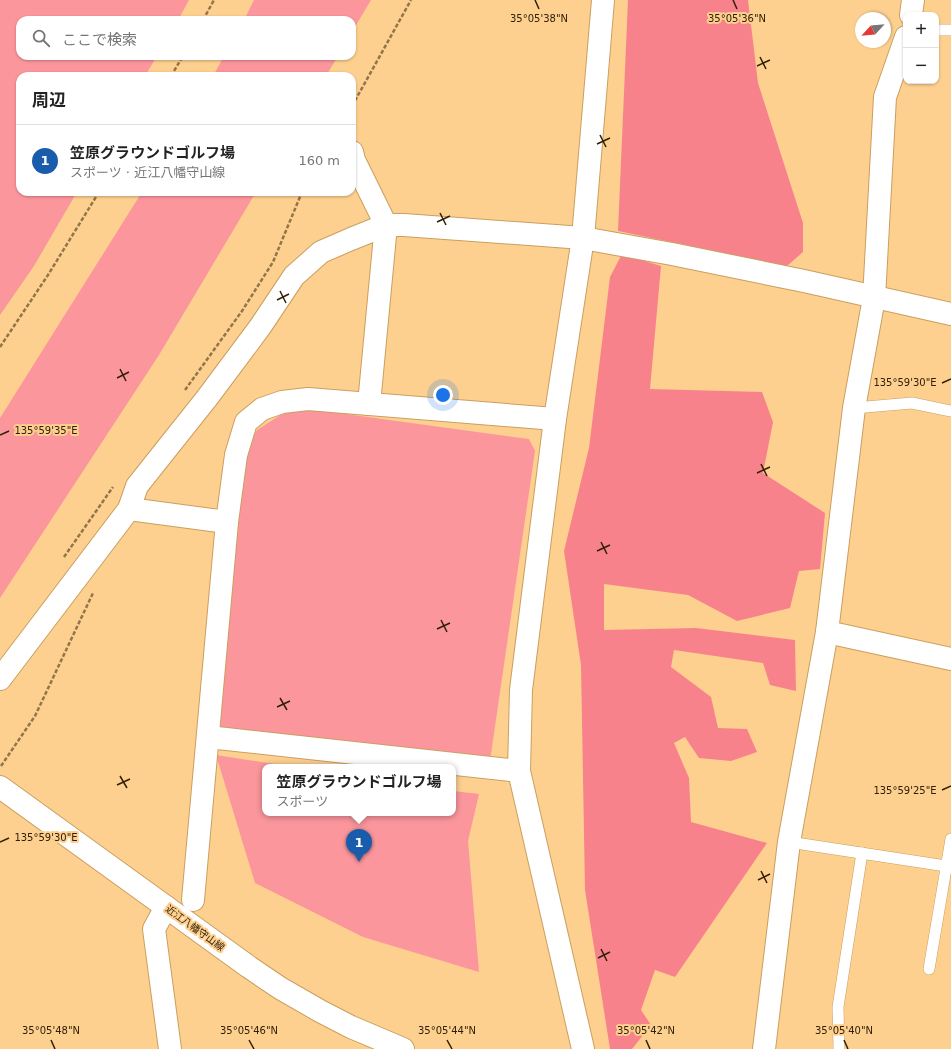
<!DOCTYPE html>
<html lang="ja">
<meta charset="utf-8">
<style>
body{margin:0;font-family:"DejaVu Sans","Noto Sans JP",sans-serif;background:#f2f2f2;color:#222}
.controls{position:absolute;right:12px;top:12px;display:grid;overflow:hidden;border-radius:8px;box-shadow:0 1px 3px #0004}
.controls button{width:36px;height:36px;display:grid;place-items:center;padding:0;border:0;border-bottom:1px solid #e0e0e0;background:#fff;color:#222;font:20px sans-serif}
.compass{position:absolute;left:855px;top:12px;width:36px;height:36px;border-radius:50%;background:#fff;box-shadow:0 1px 3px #0004;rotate:244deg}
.you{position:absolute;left:443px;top:395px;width:14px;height:14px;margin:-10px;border:3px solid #fff;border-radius:50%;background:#1a73e8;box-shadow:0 0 0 6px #1a73e833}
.badge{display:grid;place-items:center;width:26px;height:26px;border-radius:50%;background:#195cac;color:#fff;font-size:13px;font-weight:700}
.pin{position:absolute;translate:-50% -33px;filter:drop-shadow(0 1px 2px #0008)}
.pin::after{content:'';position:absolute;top:21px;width:14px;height:12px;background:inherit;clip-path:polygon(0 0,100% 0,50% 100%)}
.popup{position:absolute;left:262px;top:764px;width:194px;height:52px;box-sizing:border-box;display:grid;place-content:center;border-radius:8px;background:#fff;filter:drop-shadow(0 1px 3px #0005);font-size:13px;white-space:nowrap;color:#767676}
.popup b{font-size:15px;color:#222}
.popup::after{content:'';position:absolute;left:50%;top:100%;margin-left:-8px;border:8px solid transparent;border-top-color:#fff}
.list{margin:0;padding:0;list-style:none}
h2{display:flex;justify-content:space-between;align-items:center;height:52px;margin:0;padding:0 16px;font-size:17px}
h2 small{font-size:13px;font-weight:400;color:#767676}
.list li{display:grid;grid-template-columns:26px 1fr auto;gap:12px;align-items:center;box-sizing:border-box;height:72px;padding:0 16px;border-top:1px solid #e0e0e0}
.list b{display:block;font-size:15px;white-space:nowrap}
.list p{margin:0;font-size:13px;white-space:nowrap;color:#767676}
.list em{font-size:13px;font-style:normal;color:#767676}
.icon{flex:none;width:22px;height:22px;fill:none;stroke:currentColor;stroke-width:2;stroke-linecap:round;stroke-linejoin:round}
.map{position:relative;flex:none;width:951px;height:1049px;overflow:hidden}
.search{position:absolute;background:#fff;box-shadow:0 1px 3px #0004;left:16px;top:16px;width:340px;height:44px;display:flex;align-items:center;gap:10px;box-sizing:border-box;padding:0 14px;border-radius:12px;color:#767676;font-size:15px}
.panel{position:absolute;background:#fff;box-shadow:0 1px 3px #0004;left:16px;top:72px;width:340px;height:124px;border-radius:12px}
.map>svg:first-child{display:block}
</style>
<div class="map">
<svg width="951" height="1049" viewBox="0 0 951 1049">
<rect width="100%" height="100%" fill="#fdd090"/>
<!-- green -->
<g fill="#fc969d">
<path d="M0 0H189L178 20H20V56H157L145 76H20V192H77L34 266 0 315Z"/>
<path d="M254 0H371L352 32V20H244Z"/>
<path d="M224 56H338L326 76H213Z"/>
<path d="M142 192H256L159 355 0 598V418Z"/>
<path d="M309 409 529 439 535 451 490 761 224 734 218 725 243 452 257 430 282 414Z"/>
<path d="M216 755 294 767H265V813H453V791L479 794 468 841 479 972 363 937 255 883Z"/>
</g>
<!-- forest -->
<g fill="#f7828c">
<path d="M628 0H748L758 83 803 223V252L787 266 618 231Z"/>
<path d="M622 254 661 266 650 389 762 392 773 422 763 473 825 513 820 569 799 571 790 608 737 621 688 595 604 584V630L696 628 795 640 796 691 770 685 763 663 674 650 671 667 711 697 718 728 747 729 757 752 731 761 699 758 685 737 674 743 689 778 691 822 767 843 675 977 655 970 641 1010 651 1025 632 1049H610L585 890 581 665 564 551 589 448 610 277Z"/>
</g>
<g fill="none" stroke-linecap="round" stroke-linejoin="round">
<!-- lane casing -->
<g stroke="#ca9f5f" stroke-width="12">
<g id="lane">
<path d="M936 30H951"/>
<path d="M854 408 912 403 951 411"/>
<path d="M789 842 946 866"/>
<path d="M929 969 951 839"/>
<path d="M839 1049 838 1007 862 853"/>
</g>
</g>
<!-- street casing -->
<g stroke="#ca9f5f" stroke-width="24">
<g id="street">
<path d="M911 15 913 0"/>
<path d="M352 152 354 160 386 225 369 404"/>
<path d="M129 509 227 522"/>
<path d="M827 632 951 659"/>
<path d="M0 679 129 509 137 486 207 398 260 327 294 276 321 252 351 239 386 225H404L583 238 672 254 804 281 951 314"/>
<path d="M208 737 519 771"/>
<path d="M193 900 227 522 236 455 246 422 262 409 282 402 308 399 555 419"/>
<path d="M166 907 154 929 170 1049"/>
<path d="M583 1049 519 771 521 690 555 419 583 238 603 0"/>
<path d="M764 1049 789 842 827 632 854 408 874 298 885 97 906 37"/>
</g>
</g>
<!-- primary casing -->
<g stroke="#ca9f5f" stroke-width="24">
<path id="primary" d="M0 787 249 967 280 988 320 1011 351 1027 403 1049"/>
</g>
<!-- path -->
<g stroke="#937548" stroke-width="2.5" stroke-dasharray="4 2" stroke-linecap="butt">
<path d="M203 20 214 0"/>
<path d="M171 76 183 56"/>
<path d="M352 106 411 0"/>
<path d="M0 347 48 275 99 192"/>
<path d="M185 390 242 311 273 262 302 192"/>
<path d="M64 557 113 487"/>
<path d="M1 766 35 716 93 593"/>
</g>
<!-- lane -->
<use href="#lane" stroke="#fff" stroke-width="11"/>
<!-- street -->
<use href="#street" stroke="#fff" stroke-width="22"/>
<!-- primary -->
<use href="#primary" stroke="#fff" stroke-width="22"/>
</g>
<!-- ticks -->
<path fill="none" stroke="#312005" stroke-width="1.5" d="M535 0 539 9M733 0 737 9M760 57 766 69M757 66 770 60M600 135 606 147M597 144 610 138M440 213 446 225M437 222 450 216M280 291 286 303M277 300 289 294M120 369 126 381M117 378 129 372M942 383 951 379M0 435 9 431M761 464 767 476M757 473 770 467M601 542 607 554M597 551 610 545M441 620 447 632M437 629 450 623M280 698 287 710M277 707 290 701M120 776 127 788M117 785 130 779M942 790 951 786M0 842 9 838M761 871 767 883M758 880 770 874M601 949 607 961M598 958 610 952M51 1040 55 1049M249 1040 254 1049M447 1040 452 1049M646 1040 650 1049M844 1040 848 1049"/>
<g text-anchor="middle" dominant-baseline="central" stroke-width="4" stroke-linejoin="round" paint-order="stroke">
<!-- street labels -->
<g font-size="10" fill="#312005" stroke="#fdd090">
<text transform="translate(195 928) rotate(36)">近江八幡守山線</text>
</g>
</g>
<g font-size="10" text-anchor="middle" fill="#312005" stroke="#fdd090" stroke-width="4" stroke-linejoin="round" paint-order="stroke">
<text x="539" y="22">35°05'38"N</text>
<text x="737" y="22">35°05'36"N</text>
<text x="905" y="386">135°59'30"E</text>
<text x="46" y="434">135°59'35"E</text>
<text x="905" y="794">135°59'25"E</text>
<text x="46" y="841">135°59'30"E</text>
<text x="51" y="1034">35°05'48"N</text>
<text x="249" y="1034">35°05'46"N</text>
<text x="447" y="1034">35°05'44"N</text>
<text x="646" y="1034">35°05'42"N</text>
<text x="844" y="1034">35°05'40"N</text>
</g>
</svg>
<div class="controls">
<button>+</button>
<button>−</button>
</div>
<svg class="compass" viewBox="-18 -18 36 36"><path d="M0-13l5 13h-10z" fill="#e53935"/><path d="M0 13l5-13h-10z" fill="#767676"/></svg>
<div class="you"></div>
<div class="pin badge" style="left:359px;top:862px">1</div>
<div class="popup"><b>笠原グラウンドゴルフ場</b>スポーツ</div>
<div class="search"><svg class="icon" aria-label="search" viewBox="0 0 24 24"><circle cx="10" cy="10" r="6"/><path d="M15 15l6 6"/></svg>ここで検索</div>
<section class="panel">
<h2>周辺<small></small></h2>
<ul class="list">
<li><span class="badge">1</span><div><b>笠原グラウンドゴルフ場</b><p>スポーツ · 近江八幡守山線</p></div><em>160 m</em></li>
</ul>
</section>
</div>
